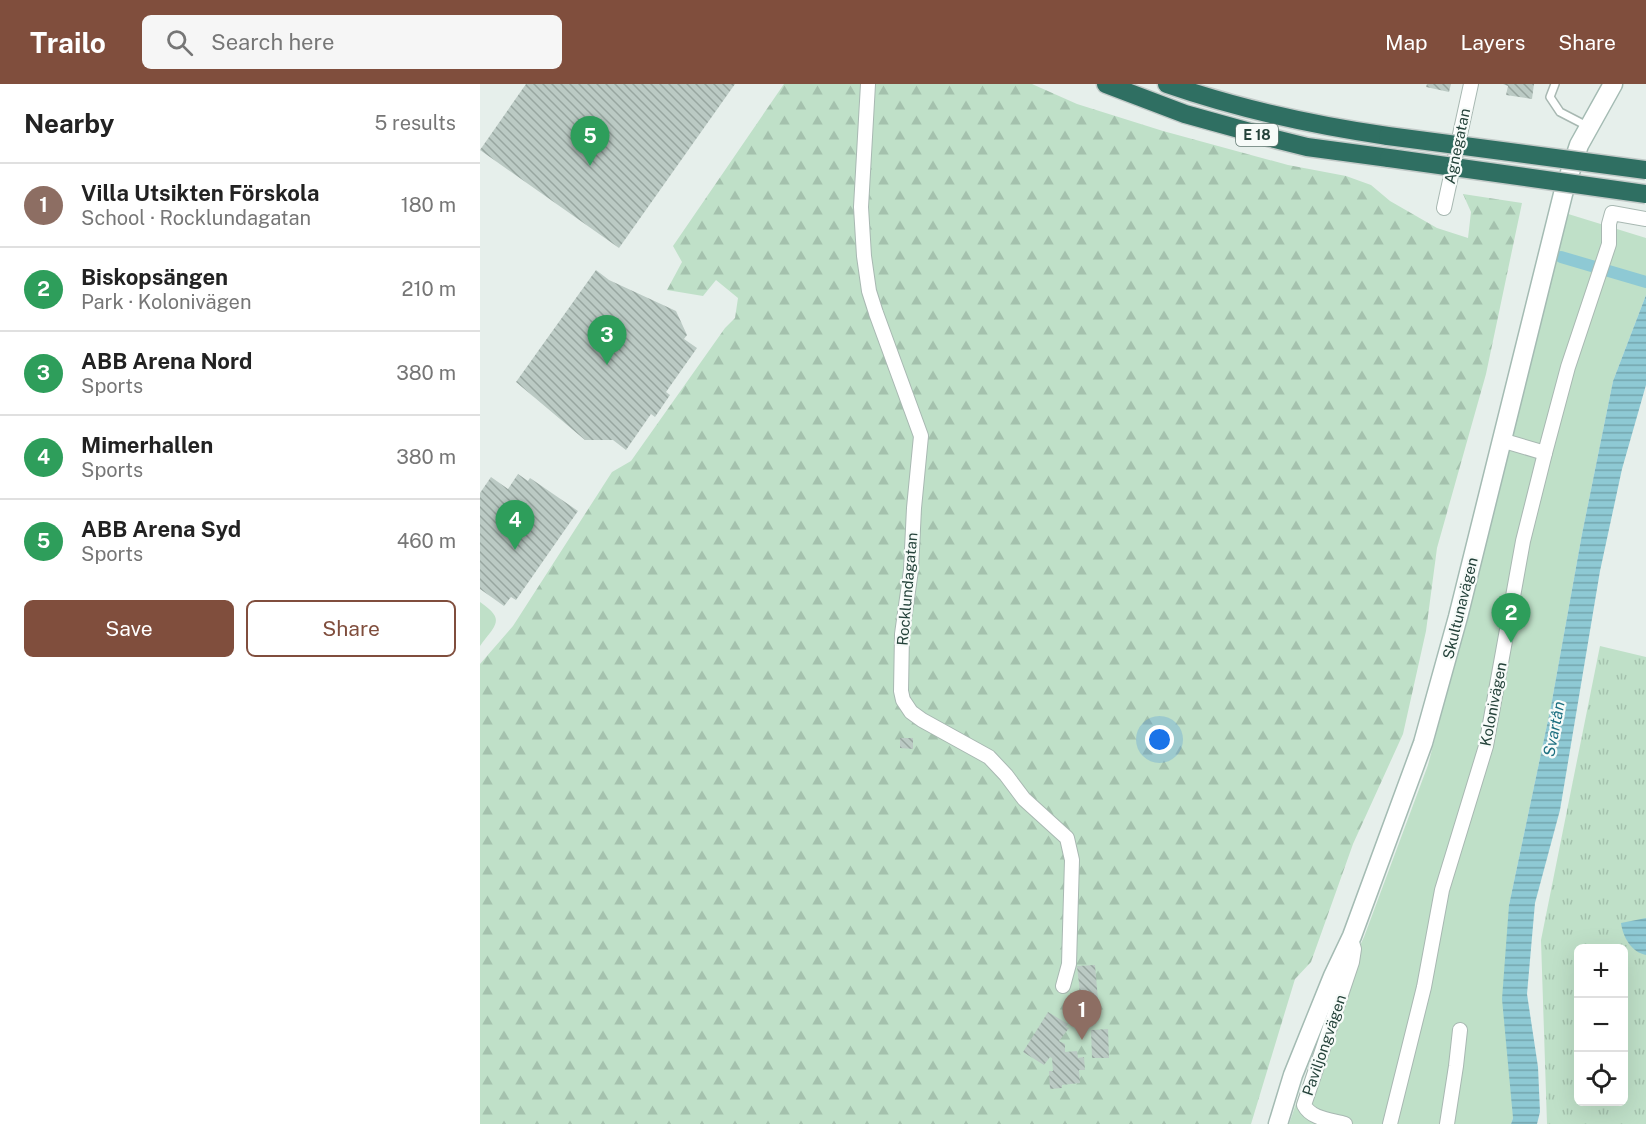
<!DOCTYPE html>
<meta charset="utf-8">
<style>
body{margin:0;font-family:"Public Sans",sans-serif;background:#f6f6f6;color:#222}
.controls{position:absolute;right:18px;bottom:18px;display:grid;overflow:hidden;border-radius:9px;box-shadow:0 6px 24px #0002}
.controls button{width:54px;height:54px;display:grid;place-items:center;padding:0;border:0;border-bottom:2px solid #e0e0e0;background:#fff;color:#222;font:30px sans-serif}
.you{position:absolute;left:680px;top:656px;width:21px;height:21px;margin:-15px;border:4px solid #fff;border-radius:50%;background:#1a73e8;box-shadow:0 0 0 9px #1a73e833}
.badge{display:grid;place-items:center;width:39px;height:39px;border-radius:50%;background:#804e3d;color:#fff;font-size:20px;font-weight:700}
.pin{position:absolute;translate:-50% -50px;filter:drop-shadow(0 2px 3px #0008)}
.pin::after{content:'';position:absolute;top:32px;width:21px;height:18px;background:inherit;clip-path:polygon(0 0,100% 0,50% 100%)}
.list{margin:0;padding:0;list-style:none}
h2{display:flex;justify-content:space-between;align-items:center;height:78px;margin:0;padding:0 24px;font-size:26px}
h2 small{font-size:20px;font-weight:400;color:#767676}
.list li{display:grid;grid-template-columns:39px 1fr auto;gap:18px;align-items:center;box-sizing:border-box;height:84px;padding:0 24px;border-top:2px solid #e0e0e0}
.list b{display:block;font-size:22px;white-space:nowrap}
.list p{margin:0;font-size:20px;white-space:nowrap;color:#767676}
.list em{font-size:20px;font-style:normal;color:#767676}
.actions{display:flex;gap:12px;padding:18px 24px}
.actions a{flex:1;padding:14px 0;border:2px solid #804e3d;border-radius:9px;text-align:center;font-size:21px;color:#804e3d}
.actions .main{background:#804e3d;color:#fff}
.icon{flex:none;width:33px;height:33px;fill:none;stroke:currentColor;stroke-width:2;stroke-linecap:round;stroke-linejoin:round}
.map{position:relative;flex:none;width:1166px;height:1040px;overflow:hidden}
header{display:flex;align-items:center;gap:36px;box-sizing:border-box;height:84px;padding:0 30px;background:#804e3d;color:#fff}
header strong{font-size:28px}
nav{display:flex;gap:33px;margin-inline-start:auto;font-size:21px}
.search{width:420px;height:54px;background:#f6f6f6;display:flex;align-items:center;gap:15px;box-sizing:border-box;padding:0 21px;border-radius:9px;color:#767676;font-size:22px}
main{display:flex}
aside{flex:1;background:#fff}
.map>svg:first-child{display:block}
</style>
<header>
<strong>Trailo</strong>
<div class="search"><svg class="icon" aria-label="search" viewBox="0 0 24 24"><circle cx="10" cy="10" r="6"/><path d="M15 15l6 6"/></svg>Search here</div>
<nav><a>Map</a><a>Layers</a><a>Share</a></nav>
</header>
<main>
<aside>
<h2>Nearby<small>5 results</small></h2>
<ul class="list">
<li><span class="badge" style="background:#8d6e63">1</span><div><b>Villa Utsikten Förskola</b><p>School · Rocklundagatan</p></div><em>180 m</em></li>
<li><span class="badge" style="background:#2e9e5b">2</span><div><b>Biskopsängen</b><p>Park · Kolonivägen</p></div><em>210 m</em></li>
<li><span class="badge" style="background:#2e9e5b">3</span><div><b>ABB Arena Nord</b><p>Sports</p></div><em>380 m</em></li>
<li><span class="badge" style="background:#2e9e5b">4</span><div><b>Mimerhallen</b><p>Sports</p></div><em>380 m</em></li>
<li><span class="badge" style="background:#2e9e5b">5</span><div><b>ABB Arena Syd</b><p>Sports</p></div><em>460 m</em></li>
</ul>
<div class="actions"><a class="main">Save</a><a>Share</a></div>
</aside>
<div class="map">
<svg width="1166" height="1040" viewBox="0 0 1166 1040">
<defs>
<pattern id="grass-tufts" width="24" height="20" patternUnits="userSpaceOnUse" patternTransform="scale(1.5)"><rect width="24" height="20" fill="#bfe0c8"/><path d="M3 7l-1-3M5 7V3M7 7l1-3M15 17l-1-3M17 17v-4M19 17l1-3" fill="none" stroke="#a4c1ad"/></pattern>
<pattern id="forest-firs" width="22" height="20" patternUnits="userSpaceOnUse" patternTransform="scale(1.5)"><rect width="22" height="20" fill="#bfe0c8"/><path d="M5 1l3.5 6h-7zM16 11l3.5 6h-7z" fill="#a4c1ad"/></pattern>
<pattern id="water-rules" width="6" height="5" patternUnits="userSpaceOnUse" patternTransform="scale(1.5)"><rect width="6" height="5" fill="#8ec9d4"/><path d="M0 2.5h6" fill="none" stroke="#74a5ad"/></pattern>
<pattern id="building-back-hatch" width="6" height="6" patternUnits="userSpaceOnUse" patternTransform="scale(1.5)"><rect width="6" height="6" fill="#bbcac4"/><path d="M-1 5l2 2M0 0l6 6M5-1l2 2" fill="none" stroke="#98a6a0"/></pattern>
</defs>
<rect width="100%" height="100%" fill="#e6efeb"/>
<!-- grass -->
<path fill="url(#grass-tufts)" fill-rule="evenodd" d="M1120 562 1166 573V1040H1067L1061 856ZM1098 864H1144V1018H1098Z"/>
<!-- forest -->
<path fill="url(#forest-firs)" d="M304 0H552L597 20 683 47 808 81 866 92 891 101 910 117 957 144 988 154 991 128 983 110 1042 119 1006 290 957 464 946 547 923 650 873 760 831 878 815 895 771 1040H0V580L33 542 132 388 151 377 245 244 255 234 258 214 236 196 223 212 187 206 202 178 193 162Z"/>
<!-- garden -->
<g fill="#bfe0c8">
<path d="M1085 129 1166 154V211L1133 297 1102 450 1071 622 1029 821 1033 1034 1031 1040H809L844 938 884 853 948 681 996 495Z"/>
<path d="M0 518C26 536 16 540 0 562Z"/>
</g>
<!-- water -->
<g fill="url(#water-rules)">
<path d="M1166 211V301L1142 385 1120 487 1080 726 1055 819 1047 910 1058 983 1060 1028 1057 1040H1031L1033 1034 1022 915 1029 821 1071 622 1102 450 1133 297Z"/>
<path d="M1166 834V871C1151 868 1143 853 1141 839Z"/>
</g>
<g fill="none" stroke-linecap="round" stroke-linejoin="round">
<!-- canal -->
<path stroke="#8ec9d4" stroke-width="12" d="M1081 173 1166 198"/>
</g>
<!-- building -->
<g fill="url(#building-back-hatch)">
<path d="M46 0H255L139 164 0 66Z"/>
<path d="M947 0H971L969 8 946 3Z"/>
<path d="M1023 0H1054L1052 15 1026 11 1028 2Z"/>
<path d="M116 186 129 196 196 227 207 251 204 255 217 264 186 308 190 311 175 333 171 330 146 366 133 356H105L36 298Z"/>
<path d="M38 390 48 397 50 394 98 427 36 516 31 513 24 522 0 505V409L11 393 28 405Z"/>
<path d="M420 654H433V665L420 664Z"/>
<path d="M615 881 618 916 601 917 597 882Z"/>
<path d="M568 928 588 940 586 943 589 944 579 957 585 960V968L597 967 598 974 604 973 605 986H599L600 999 582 1001V1004L570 1005 569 987H573L572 974 570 973 564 981 543 968Z"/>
<path d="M628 945 629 974H612L611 946Z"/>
</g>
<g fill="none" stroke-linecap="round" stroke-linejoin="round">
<!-- lane casing -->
<g stroke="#a8b8b2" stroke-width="10">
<path id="lane" d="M1075 0 1070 13 1080 28 1109 43"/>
</g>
<!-- street casing -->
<g stroke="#a8b8b2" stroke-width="16">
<g id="street">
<path d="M388 0 381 123 384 172 389 207 396 229 441 352 434 424 431 486 422 550 421 607 423 616 431 628 442 636 509 673 526 691 544 715 587 754 592 776 589 880 583 902"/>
<path d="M964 124 991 0"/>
<path d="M1021 356 1065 369"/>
<path d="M865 1040C851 1036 831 1035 824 1021L872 878 874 865 871 855"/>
<path d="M910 1040 944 903 962 806 1006 662 1043 457 1065 369 1088 283 1129 160V140L1132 129 1166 135"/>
<path d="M967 1040 976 982 980 946"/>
</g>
</g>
<!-- secondary casing -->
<g stroke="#a4bbb3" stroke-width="21">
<path id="secondary" d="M798 1040 813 991 853 892 872 852 943 659 978 533 1083 110 1099 61 1133 0"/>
</g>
<!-- highway casing -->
<g stroke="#c2cac8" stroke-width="21">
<g id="highway">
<path d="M626 0 705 30 795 55 827 63 909 74"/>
<path d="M687 0C759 25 832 41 908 52"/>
</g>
</g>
<!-- lane -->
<use href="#lane" stroke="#fff" stroke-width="7"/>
<!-- street -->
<use href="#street" stroke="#fff" stroke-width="14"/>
<!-- secondary -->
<use href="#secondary" stroke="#fff" stroke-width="18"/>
<!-- highway -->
<use href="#highway" stroke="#2f6f62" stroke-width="18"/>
<!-- highway-bridge casing -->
<g stroke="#c2cac8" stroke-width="21" stroke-linecap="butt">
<g id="highway-bridge">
<path d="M908 52 1166 86"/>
<path d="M909 74 1166 110"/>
</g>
</g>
<!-- highway-bridge -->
<use href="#highway-bridge" stroke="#2f6f62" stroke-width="18"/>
</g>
<g text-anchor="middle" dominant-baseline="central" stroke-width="4.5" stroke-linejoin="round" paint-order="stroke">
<!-- shield labels -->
<rect fill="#f7fbf9" stroke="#637a73" stroke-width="1.5" x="756" y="40" width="42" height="22" rx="4.5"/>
<g font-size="14" font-weight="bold" fill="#24423a">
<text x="777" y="51">E 18</text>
</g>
<!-- street labels -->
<g font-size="15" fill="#24423a" stroke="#f7fbf9">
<text transform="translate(977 62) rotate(-78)">Agnegatan</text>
<text transform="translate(427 505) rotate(-85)">Rocklundagatan</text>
<text transform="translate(980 524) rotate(-76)">Skultunavägen</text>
<text transform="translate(1013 620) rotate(-79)">Kolonivägen</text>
<text transform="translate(844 961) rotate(-71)">Paviljongvägen</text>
</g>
<!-- water labels -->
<g font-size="16" font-style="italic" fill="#1c6f80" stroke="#f7fbf9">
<text transform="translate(1074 645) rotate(-79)">Svartån</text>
</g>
</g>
</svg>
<div class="controls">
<button>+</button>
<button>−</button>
<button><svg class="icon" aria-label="locate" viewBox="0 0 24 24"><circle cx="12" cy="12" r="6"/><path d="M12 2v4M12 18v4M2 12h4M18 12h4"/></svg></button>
</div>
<div class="you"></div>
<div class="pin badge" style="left:602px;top:956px;background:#8d6e63">1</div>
<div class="pin badge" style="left:1031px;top:559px;background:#2e9e5b">2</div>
<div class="pin badge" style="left:127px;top:281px;background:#2e9e5b">3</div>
<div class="pin badge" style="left:35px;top:466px;background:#2e9e5b">4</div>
<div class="pin badge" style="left:110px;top:82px;background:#2e9e5b">5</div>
</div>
</main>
